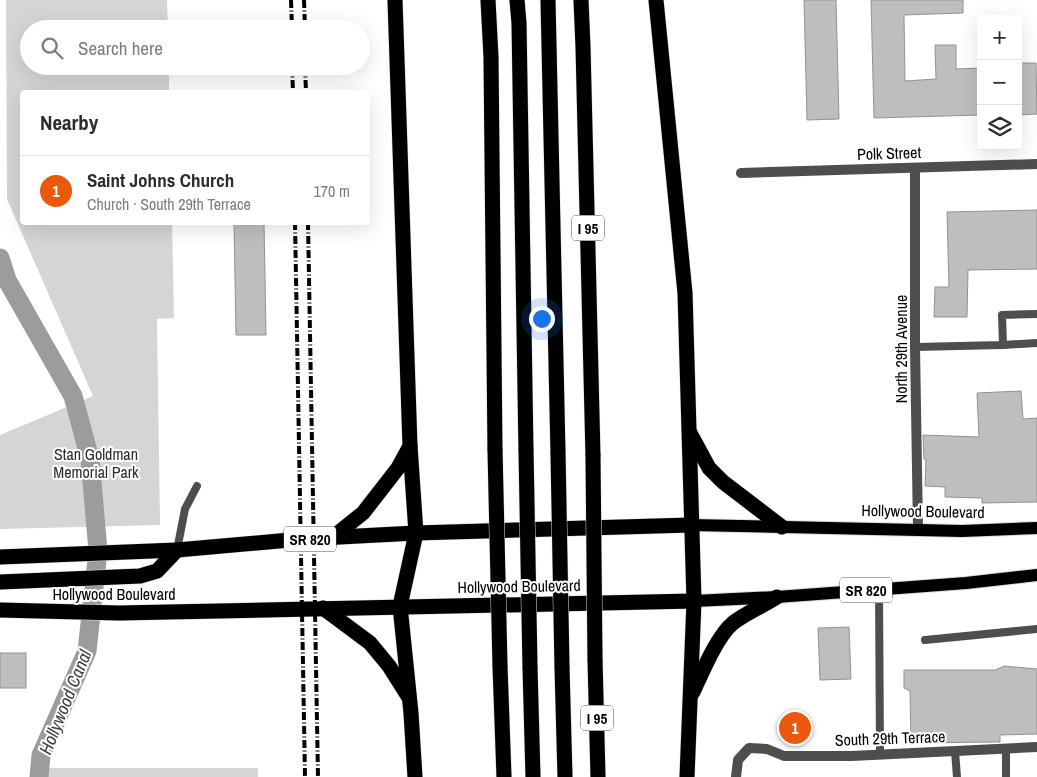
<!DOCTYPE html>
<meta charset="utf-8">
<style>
body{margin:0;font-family:"Archivo Narrow",sans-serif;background:#f2f2f3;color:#2b2b33}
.controls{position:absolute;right:15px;top:15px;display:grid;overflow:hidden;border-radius:5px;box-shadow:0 5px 20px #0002}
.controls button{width:45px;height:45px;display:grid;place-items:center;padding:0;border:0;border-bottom:1px solid #e1e1e2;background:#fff;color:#2b2b33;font:25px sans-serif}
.you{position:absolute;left:541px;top:318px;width:18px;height:18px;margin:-12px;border:4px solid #fff;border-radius:50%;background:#1a73e8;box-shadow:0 0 0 8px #1a73e833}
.badge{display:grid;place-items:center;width:32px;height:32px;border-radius:50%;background:#ea580c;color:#fff;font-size:16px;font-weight:700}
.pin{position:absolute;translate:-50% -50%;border:2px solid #fff;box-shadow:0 1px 5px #0006}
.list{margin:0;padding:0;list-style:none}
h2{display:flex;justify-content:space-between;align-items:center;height:65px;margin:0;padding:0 20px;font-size:21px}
h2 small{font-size:16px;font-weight:400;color:#7c7c81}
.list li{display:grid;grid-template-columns:32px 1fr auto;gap:15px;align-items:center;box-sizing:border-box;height:70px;padding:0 20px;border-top:1px solid #e1e1e2}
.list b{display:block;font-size:19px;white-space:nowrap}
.list p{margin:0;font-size:16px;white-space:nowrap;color:#7c7c81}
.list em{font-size:16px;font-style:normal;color:#7c7c81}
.icon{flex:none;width:28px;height:28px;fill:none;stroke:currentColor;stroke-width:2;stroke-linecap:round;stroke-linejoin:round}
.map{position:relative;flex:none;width:1037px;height:777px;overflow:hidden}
.search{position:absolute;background:#fff;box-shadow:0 5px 20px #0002;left:20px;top:20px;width:350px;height:55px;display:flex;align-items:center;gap:12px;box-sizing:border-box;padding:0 18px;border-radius:28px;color:#7c7c81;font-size:19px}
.panel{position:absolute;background:#fff;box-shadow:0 5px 20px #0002;left:20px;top:90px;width:350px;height:135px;border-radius:5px}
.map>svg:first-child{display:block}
</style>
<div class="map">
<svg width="1037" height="777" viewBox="0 0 1037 777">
<rect width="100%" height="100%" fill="#fff"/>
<!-- green -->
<g fill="#d5d5d5">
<path d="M6 0H167L168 29H29V66H169V92H22V222L172 223 174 318 157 319 160 525 0 529V435L93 396 7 199Z"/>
<rect x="33" y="768" width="225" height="9"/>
</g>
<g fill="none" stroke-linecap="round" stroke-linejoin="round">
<!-- canal -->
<path stroke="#9c9c9c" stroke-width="19" d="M0 258 7 280 73 396 90 459 98 551 87 651 41 755 39 777"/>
</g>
<!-- building -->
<g fill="#bebebe" stroke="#929292">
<path d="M804 0H836L839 119 807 120Z"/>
<path d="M871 0H963V13L904 15 905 81 936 79 935 45H956V69L981 68V115L874 118Z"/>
<path d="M1018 63H1036L1037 114 1018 115Z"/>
<path d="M1037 210V269L968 270 967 317H934L935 287H949L947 212Z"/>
<path d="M234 222H264L266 335H236Z"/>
<path d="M1021 391 1023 419 1037 418V502L982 503V498L945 497V487L925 486 926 459H924L923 435 979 437 977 393Z"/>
<path d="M849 627 851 679 820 680 818 628Z"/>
<rect x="0" y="653" width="26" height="35"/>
<path d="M1004 666 1037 669V734L1000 735V742L911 743 910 691 904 688V670H995Z"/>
</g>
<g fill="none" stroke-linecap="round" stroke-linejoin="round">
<!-- primary casing -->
<g stroke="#dbdbdb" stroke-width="14">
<g id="primary">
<path d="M691 525 962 531 1037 528"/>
<path d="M694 601 777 597 966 583 1037 575"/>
</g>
</g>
<!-- highway casing -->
<g stroke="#dbdbdb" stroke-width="16">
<g id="highway">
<path d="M395 0 410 446 416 533 400 606 411 713 415 777"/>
<path d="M488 0 491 57 495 450"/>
<path d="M517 0 519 23 526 450"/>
<path d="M548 0 558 453"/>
<path d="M581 0 583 47 593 456"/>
<path d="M656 0 685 293 694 601 687 777"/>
<path d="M690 433 709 468 723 482 782 527"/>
<path d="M333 537 363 513 398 468 410 446"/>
<path d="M0 557 177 550 301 539 416 533 691 525"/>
<path d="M0 582 140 576 157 571 177 550"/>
<path d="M323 608 370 643 389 666 408 696"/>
<path d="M0 610 119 613 694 601"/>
<path d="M595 659 598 777"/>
<path d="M500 666 504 777"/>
<path d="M530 667 533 777"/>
<path d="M562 667 565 777"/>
<path d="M693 692C702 673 717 636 733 623 746 613 763 606 777 597"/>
</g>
</g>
<!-- lane -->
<g stroke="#4e4e4e" stroke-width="8">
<path d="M1003 345 1037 343"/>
<path d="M915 347 1003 345 1002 315 1037 314"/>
<path d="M177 550 185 509 197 486"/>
<path d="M879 588 880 754"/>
<path d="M925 640 1037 629"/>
<path d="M1006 748V777"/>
<path d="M955 751 957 777"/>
</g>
<!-- street -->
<g stroke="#4e4e4e" stroke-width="10">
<path d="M915 168V347L918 529"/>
<path d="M741 173 1037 164"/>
<path d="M736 777 738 760 749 748 767 749 784 756H851L1037 747"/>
</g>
<!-- primary -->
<use href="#primary" stroke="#000" stroke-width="12"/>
<!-- highway -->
<use href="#highway" stroke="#000" stroke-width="15"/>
<!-- rail -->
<g stroke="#000" stroke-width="4" stroke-dasharray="8 2.5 1 2.5" stroke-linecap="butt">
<path d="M291 0 292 29"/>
<path d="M304 0 305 29"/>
<path d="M292 66 293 92"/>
<path d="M305 66 306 92"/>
<path d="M295 222 305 777"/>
<path d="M308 222 318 777"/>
</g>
<!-- highway-bridge casing -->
<g stroke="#dbdbdb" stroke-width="16" stroke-linecap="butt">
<g id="highway-bridge">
<path d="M495 450 500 666"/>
<path d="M526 450 530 667"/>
<path d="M558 453 562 667"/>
<path d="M593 456 595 659"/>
</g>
</g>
<!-- highway-bridge -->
<use href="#highway-bridge" stroke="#000" stroke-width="15"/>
</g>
<g text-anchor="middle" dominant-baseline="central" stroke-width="4" stroke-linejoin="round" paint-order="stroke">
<!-- shield labels -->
<g fill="#fff" stroke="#4c4c4c" stroke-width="1">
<rect x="572" y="215.5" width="32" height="25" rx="4"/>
<rect x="284" y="526.5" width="52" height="25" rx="4"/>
<rect x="840" y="577.5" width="52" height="25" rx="4"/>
<rect x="581" y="705.5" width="32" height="25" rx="4"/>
</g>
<g font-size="15" font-weight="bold" fill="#000">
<text x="588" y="228">I 95</text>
<text x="310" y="539">SR 820</text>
<text x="866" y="590">SR 820</text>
<text x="597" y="718">I 95</text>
</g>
<!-- street labels -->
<g font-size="16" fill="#000" stroke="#fff">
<text transform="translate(889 153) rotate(-2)">Polk Street</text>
<text transform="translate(901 349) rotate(-90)">North 29th Avenue</text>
<text transform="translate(923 511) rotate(1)">Hollywood Boulevard</text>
<text transform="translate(519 586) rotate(-1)">Hollywood Boulevard</text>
<text x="114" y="594">Hollywood Boulevard</text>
<text transform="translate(890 738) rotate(-2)">South 29th Terrace</text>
</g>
<!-- park labels -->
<g font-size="16" fill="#2c2c2c" stroke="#fff">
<text x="96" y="454">Stan Goldman<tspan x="96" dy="18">Memorial Park</tspan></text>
</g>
<!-- water labels -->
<g font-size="18" font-style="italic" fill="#3d3d3d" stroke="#fff">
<text transform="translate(65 702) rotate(-68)">Hollywood Canal</text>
</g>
</g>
</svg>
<div class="controls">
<button>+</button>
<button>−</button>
<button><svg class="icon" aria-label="layers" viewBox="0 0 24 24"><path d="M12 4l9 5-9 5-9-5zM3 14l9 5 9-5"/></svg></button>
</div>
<div class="you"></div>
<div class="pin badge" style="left:795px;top:728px">1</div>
<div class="search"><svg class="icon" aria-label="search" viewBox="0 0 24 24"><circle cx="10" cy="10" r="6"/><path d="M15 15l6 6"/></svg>Search here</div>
<section class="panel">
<h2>Nearby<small></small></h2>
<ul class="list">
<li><span class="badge">1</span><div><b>Saint Johns Church</b><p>Church · South 29th Terrace</p></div><em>170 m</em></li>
</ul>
</section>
</div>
